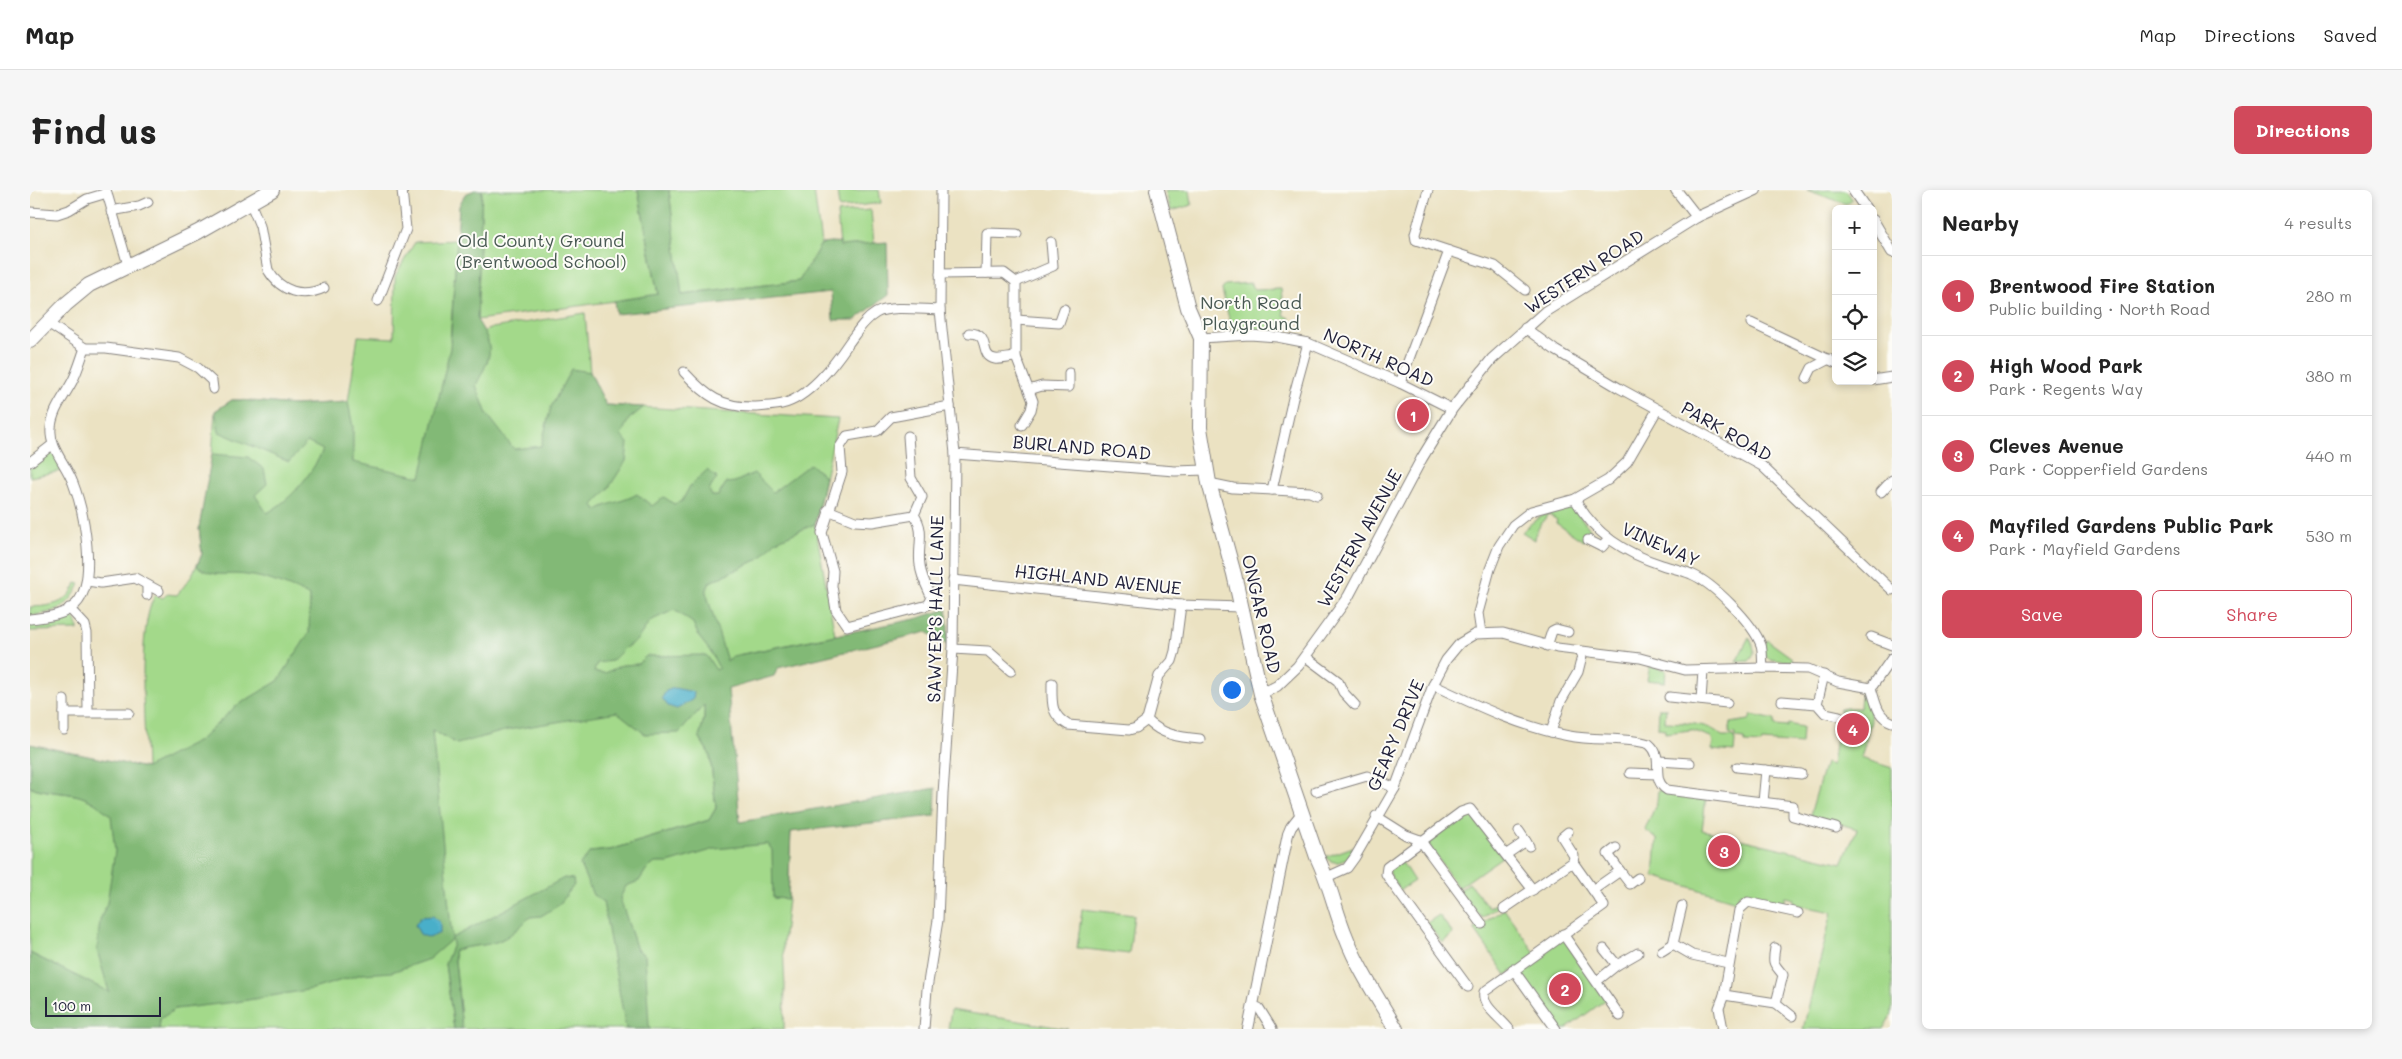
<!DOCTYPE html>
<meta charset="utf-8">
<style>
body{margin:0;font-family:Mali,sans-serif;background:#f6f6f6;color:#222}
.controls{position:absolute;right:15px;top:15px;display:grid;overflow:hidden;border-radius:8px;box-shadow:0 2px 8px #0003}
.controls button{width:45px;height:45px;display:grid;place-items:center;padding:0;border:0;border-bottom:1px solid #e0e0e0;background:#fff;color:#222;font:25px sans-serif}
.scale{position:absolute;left:15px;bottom:12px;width:116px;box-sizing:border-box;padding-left:5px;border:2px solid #22223b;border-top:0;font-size:14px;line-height:18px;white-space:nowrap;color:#22223b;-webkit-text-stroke:4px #fdfcf7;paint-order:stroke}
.you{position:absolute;left:1201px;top:499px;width:18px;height:18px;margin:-12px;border:4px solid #fff;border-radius:50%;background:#1a73e8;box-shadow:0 0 0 8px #1a73e833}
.badge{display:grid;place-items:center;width:32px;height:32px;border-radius:50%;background:#d1495b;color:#fff;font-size:16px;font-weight:700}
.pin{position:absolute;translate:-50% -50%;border:2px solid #fff;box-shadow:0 1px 5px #0006}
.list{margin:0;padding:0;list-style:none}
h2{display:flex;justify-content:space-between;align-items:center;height:65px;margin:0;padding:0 20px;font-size:21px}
h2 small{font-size:16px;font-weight:400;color:#767676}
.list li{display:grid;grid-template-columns:32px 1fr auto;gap:15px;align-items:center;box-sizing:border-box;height:80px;padding:0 20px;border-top:1px solid #e0e0e0}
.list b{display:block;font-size:19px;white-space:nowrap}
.list p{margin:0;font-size:16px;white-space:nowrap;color:#767676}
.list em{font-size:16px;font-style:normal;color:#767676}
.actions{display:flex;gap:10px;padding:15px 20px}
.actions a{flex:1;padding:11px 0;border:1px solid #d1495b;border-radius:8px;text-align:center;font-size:18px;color:#d1495b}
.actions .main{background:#d1495b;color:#fff}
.icon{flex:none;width:28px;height:28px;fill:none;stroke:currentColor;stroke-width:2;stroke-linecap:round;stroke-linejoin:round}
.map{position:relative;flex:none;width:1862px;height:839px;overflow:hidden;border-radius:8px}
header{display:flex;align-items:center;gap:30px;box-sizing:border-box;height:70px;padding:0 25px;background:#fff;border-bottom:1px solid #e0e0e0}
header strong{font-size:24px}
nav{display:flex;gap:28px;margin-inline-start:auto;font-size:18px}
.intro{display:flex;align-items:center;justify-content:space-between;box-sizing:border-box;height:120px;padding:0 30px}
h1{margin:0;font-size:35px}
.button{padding:12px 22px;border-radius:8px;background:#d1495b;color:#fff;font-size:18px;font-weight:700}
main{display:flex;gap:30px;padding:0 30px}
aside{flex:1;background:#fff;border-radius:8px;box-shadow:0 2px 8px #0003}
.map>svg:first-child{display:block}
</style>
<header>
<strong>Map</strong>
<nav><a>Map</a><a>Directions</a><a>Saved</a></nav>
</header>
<div class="intro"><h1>Find us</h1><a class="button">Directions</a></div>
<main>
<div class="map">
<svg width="1862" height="839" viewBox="0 0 1862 839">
<rect width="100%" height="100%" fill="#fdfcf7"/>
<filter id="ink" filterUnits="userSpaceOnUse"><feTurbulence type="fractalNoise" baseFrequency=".02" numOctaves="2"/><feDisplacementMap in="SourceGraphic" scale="10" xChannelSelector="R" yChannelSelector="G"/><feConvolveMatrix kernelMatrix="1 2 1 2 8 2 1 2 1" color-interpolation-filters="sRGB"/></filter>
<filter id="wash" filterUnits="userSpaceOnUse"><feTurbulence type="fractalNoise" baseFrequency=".0096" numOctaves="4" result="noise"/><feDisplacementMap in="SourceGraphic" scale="20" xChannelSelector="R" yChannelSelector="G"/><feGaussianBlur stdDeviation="1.12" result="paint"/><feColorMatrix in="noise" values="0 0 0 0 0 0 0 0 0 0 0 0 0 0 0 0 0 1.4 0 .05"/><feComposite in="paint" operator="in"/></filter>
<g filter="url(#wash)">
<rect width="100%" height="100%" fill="#ebe2c2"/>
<!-- green -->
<g fill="#a3d98a" stroke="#627e62">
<path d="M452 0H608L628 105 447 130Z"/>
<path d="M639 0H784L791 54 770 91 651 105Z"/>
<path d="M807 0H849L851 13 809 18Z"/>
<path d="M1135 0H1160L1162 15 1141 21Z"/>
<path d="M1777 0H1816L1822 9 1816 14Z"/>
<path d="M841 20 844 54 810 56 807 23Z"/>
<path d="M427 50 420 151H430L462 138 555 123 560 182 576 215 808 229 785 334 805 445 703 466 676 489 674 529 669 547 680 565 686 618 679 630 580 660 561 662 550 675 560 694 620 665 761 637 758 709 753 755 755 798 754 839H432L424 761 415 774 424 839H129L130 829 0 763V597C37 608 48 596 81 625L100 575 116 578C115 534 106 440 125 405L133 408 137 404 147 405 161 387 172 364 169 338 181 280 185 221 202 210H210L264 215 318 212 328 146 364 148 365 86 385 52Z"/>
<path d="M1221 93 1225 100 1251 99 1254 125 1260 128 1255 139 1247 147 1203 145 1192 100 1195 95Z"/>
<path d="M22 255 37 280 0 287V272Z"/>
<path d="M1538 317 1547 323 1560 339 1553 351 1526 333 1527 330 1518 324 1506 342 1505 350 1492 342C1505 328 1519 321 1538 317Z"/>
<path d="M46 393 50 394C38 419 26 422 0 426V417C20 416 38 415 46 393Z"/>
<path d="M37 425C45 427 48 432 48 440L0 441V433L18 432Z"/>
<path d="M1719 447C1724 456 1727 464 1719 471L1706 472Z"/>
<path d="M1737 450 1762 468V471C1746 470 1726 473 1737 450Z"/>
<path d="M1620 476 1636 480 1635 492 1617 490Z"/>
<path d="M1831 503 1838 506 1841 531 1831 568 1862 578V824L1853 839H1773L1802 722 1763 714 1764 709 1755 707 1753 714 1709 704 1706 711 1624 686 1627 649 1615 640 1627 612 1628 600 1676 608 1672 640 1812 673 1827 639 1780 625 1795 573 1802 575 1810 518H1830Z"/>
<path d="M1629 518H1636L1635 532C1654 533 1678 532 1692 546H1703L1705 551 1704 562 1682 560 1683 552 1681 547 1661 540 1635 543V539L1628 538Z"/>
<path d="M1722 525 1745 530V536L1757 537 1758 534 1772 537 1771 554 1732 551 1731 554 1715 553V549L1705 548V544L1699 543 1701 533 1719 530Z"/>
<path d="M1441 623 1472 667 1428 698 1397 652 1432 625Z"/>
<path d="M1323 657C1320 670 1306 678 1295 667Z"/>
<path d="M1370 669 1384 691 1370 700 1361 687 1359 679Z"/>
<path d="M1439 693 1459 718 1467 713 1469 716 1452 728 1428 701Z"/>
<path d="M1052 719 1104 725 1099 764 1047 758Z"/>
<path d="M1474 719 1506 764 1533 744 1578 808 1536 839H1526L1484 780 1476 785 1444 739Z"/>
<path d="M1409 725 1423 744 1412 753 1397 733Z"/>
<path d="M921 820 1038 839H918Z"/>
</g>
<!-- forest -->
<g fill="#82b976" stroke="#526e58" fill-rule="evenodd">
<path d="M445 0H452L447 130C466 159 461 166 446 195L457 224 484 259 511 256 521 217 541 179 560 182 576 215 614 217 599 229 591 245 598 253 596 271 578 299 563 315 567 320C580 312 594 312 607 304L622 316 634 307 644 314 652 311 660 296 677 280 687 288 679 300 682 306H688L696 293 705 292 724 283 743 302 780 274 795 287 785 334 746 351 729 369 680 392 676 402 697 471 703 466 885 429 917 419 919 456 897 442 748 478 744 486 698 499 710 632 906 598 905 626 761 642 758 709 743 708 742 660 738 654 685 659 638 673H625L616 680 609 691 596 696 590 708 607 760 615 765 619 836 622 839H596L573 712 563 705 550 675 560 662 580 660 679 630 686 618 680 565 669 547 674 529V515L649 543 615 544 587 522 478 540 427 554 402 540 422 748 534 688 543 689 544 695 529 715 511 726 500 727C490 737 480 747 466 752 452 757 438 755 424 761L432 839H424L415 774 423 754 422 749 399 769 362 782 332 784 283 799 206 812 145 819 130 829 129 839H0V763L79 802 67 760 70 730 77 713 85 661 81 626C48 596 37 608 0 597V554L116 578 161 555 169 551 206 516 248 491 279 443 280 406C260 397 237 387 216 385 196 382 184 389 167 376L172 364 169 338 182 264 218 267 234 279 237 294 225 305 237 323C261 310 281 285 293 260L277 252 259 272 189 242 185 221 202 210H210L264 215 318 212 323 237V272L391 287 420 158 429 16 435 4ZM644 420 663 433 669 447 680 461 689 478 686 480 676 465 616 466 608 474 592 475 575 483 564 482 567 473 582 471 595 458 607 450 620 431Z"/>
<path d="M608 0H639L652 105 769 91 791 54 810 52V56L857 52 858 105 825 130H803L801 102 586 124 584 111 628 104Z"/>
</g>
<!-- water -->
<g fill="#4aafc9" stroke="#366882">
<path d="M644 498 664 502 663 509 647 519 638 516 632 508 636 501Z"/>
<path d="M403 726 410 733V743L399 748 390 744 385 735 391 727Z"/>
</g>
</g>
<g filter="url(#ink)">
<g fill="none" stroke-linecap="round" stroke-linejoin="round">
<!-- minor casing -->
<g stroke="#86827e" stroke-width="11">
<g id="minor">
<path d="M76 0 98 75"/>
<path d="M1398 0 1385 44 1386 50 1465 76 1495 100"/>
<path d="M220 12 230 36 238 80C251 102 272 108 294 98"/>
<path d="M81 21 109 16 118 12"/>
<path d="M0 22 27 24 39 20 57 9 77 3"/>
<path d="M956 83 957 43 987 44"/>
<path d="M910 84 974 83 986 92V167L1003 211 1001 220 992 235"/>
<path d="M986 92 1023 76 1021 52"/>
<path d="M348 111 376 39 372 0"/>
<path d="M986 130 1029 133 1034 119"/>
<path d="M18 133 55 158H76L149 168 168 178 182 191 183 199"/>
<path d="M1721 133 1806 173"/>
<path d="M1495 138 1525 160 1589 198 1732 276 1862 400"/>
<path d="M939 143C962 143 948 166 965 169 971 170 980 167 986 167"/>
<path d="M1171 148 1220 145 1247 147 1278 153 1370 193 1422 219"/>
<path d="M654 182C676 206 692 218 726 217 735 216 744 216 752 214 778 208 804 175 818 154 827 142 834 130 846 123 860 115 894 120 910 120"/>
<path d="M1777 188 1782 178 1799 169"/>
<path d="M1843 190 1862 187"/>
<path d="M1370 193 1419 61"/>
<path d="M999 200 1012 196 1039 197V183"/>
<path d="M878 246 881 288 892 307 884 325C896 341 887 357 890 375 891 387 897 397 902 408L898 415 817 436 806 420 802 396 803 381 792 343 812 282 810 257 817 246 847 241 861 227 920 216"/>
<path d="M925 264 1145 281 1176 280"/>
<path d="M0 272 22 255"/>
<path d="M1179 293 1203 298 1280 302 1287 305"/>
<path d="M1242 300 1263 208 1278 153"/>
<path d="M1851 302 1862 290"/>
<path d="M1545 309C1564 344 1595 363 1632 375 1641 378 1652 380 1661 384 1683 393 1723 433 1731 455 1733 461 1732 471 1733 478"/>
<path d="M798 320 825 331 842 332 884 325"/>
<path d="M1558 350 1572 357 1579 349"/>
<path d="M923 390 1151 415 1210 417"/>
<path d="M57 391 71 393 105 388 129 401"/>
<path d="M117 405V395"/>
<path d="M1151 415 1145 461 1142 471 1129 486 1117 530C1132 545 1149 547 1170 549"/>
<path d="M39 418 55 435 57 443 58 522"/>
<path d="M0 429C16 427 34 426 46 414 68 391 54 321 43 293 36 274 19 258 21 238 22 220 35 206 43 190 48 180 51 169 55 158"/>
<path d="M1451 443 1448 423 1460 379 1469 356 1483 335 1501 321 1545 309 1578 290 1597 272 1627 220"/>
<path d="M1841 447 1862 455"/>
<path d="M1517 456 1522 441 1526 439 1538 442"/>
<path d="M923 459 958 461 981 481"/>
<path d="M1276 467 1308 491 1313 502 1325 515"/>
<path d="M1022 493C1022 513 1020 524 1038 535L1099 540 1106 538 1117 530"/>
<path d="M1403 495C1448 516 1491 537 1539 546 1564 551 1597 547 1619 554 1636 568 1619 589 1637 600L1763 616V626L1806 638"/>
<path d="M1841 498C1846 513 1847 527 1862 532"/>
<path d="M1639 507 1697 513"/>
<path d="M34 510V523"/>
<path d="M1671 510 1673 481"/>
<path d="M1752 511 1787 514 1795 523 1809 526"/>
<path d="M1787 514 1794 485"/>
<path d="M34 540V523H99"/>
<path d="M1521 542 1531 511 1548 482 1553 462"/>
<path d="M1629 571 1660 573"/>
<path d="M1707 577 1771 584"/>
<path d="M1600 583 1627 584"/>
<path d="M1286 601 1337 586 1365 598"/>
<path d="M1733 612 1736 580"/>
<path d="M1346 626 1376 645 1390 650"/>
<path d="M1489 641 1499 656"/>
<path d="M1538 642 1532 647 1544 666 1543 672"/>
<path d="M1390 650 1452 734"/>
<path d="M1477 664 1496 651"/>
<path d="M1590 681 1600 694 1608 688"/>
<path d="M1297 687 1317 678 1325 667 1365 598 1403 495 1416 470 1430 453 1445 444 1473 443 1527 458 1610 468 1655 480 1733 478 1778 479 1808 492 1841 498 1862 468"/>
<path d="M1563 700 1590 681 1578 664 1586 658"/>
<path d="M1652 716 1643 754 1662 765 1698 773"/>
<path d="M1474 719 1543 672 1574 716 1454 802C1451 816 1471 828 1479 839"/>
<path d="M1533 744 1590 826"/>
<path d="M1574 759 1587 775"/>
<path d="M1632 761 1643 754"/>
<path d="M1483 779 1526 839"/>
<path d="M1567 791 1587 775 1608 763"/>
<path d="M1438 797 1359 689 1356 684 1357 677 1431 622 1440 619 1503 700"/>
<path d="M1694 805 1746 813 1753 785C1744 773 1742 775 1745 758"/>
<path d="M1746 813 1762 826"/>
<path d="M1224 816 1229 818 1242 839"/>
<path d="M894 839 897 799 908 730 913 604 923 459 925 264 910 120 911 0"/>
<path d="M1693 839 1689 818 1694 805 1709 720 1718 712 1768 723"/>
</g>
</g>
<!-- tertiary casing -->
<g stroke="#86827e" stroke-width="12">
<g id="tertiary">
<path d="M1646 0 1667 27"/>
<path d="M1823 0 1836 19"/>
<path d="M1843 30 1862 62"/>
<path d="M1231 504 1247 496 1268 476 1318 407 1392 268 1422 219 1462 169 1516 121 1667 27 1726 0"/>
<path d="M1218 839 1258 644 1261 637 1272 623"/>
</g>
</g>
<!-- primary casing -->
<g stroke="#86827e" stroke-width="16">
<g id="primary">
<path d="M1127 0 1158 118 1171 148 1170 238 1179 293 1204 384 1231 504 1287 667C1300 693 1305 721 1316 747 1328 779 1349 810 1366 839"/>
<path d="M0 151 36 114 59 95 168 42 242 0"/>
</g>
</g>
<!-- minor -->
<use href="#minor" stroke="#fff" stroke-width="9"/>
<!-- tertiary -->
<use href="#tertiary" stroke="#fff" stroke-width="10"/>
<!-- primary -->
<use href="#primary" stroke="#fff" stroke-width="14"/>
</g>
</g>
<g text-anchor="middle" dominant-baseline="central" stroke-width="4" stroke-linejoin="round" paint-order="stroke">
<!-- park labels -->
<g font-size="18" fill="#495953" stroke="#fdfcf7">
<text x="511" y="50">Old County Ground<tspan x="511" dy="21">(Brentwood School)</tspan></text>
<text x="1221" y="112">North Road<tspan x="1221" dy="21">Playground</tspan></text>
</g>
<!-- street labels -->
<g font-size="18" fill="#22223b" stroke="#fdfcf7">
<text transform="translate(1554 81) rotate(-33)">WESTERN ROAD</text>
<text transform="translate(1349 167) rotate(24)">NORTH ROAD</text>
<text transform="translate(1697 241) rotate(30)">PARK ROAD</text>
<text transform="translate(1052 257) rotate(5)">BURLAND ROAD</text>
<text transform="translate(1329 348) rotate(-61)">WESTERN AVENUE</text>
<text transform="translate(1631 354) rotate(24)">VINEWAY</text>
<text transform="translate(1068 389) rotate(6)">HIGHLAND AVENUE</text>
<text transform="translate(905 419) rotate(-89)">SAWYER'S HALL LANE</text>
<text transform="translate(1232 424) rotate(77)">ONGAR ROAD</text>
<text transform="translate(1365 545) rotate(-67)">GEARY DRIVE</text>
</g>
</g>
</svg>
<div class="controls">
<button>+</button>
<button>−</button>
<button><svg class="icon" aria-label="locate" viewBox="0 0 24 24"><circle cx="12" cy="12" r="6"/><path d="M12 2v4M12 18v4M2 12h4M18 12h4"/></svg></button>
<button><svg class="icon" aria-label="layers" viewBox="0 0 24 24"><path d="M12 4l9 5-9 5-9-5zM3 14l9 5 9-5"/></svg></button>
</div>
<div class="scale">100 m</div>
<div class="you"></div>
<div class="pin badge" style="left:1383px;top:225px">1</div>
<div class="pin badge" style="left:1535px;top:799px">2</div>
<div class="pin badge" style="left:1694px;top:661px">3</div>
<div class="pin badge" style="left:1823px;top:539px">4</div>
</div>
<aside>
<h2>Nearby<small>4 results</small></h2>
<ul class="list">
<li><span class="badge">1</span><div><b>Brentwood Fire Station</b><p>Public building · North Road</p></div><em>280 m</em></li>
<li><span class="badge">2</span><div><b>High Wood Park</b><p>Park · Regents Way</p></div><em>380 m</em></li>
<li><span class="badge">3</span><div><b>Cleves Avenue</b><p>Park · Copperfield Gardens</p></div><em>440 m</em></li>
<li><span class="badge">4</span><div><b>Mayfiled Gardens Public Park</b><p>Park · Mayfield Gardens</p></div><em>530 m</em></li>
</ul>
<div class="actions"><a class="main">Save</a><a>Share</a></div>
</aside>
</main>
